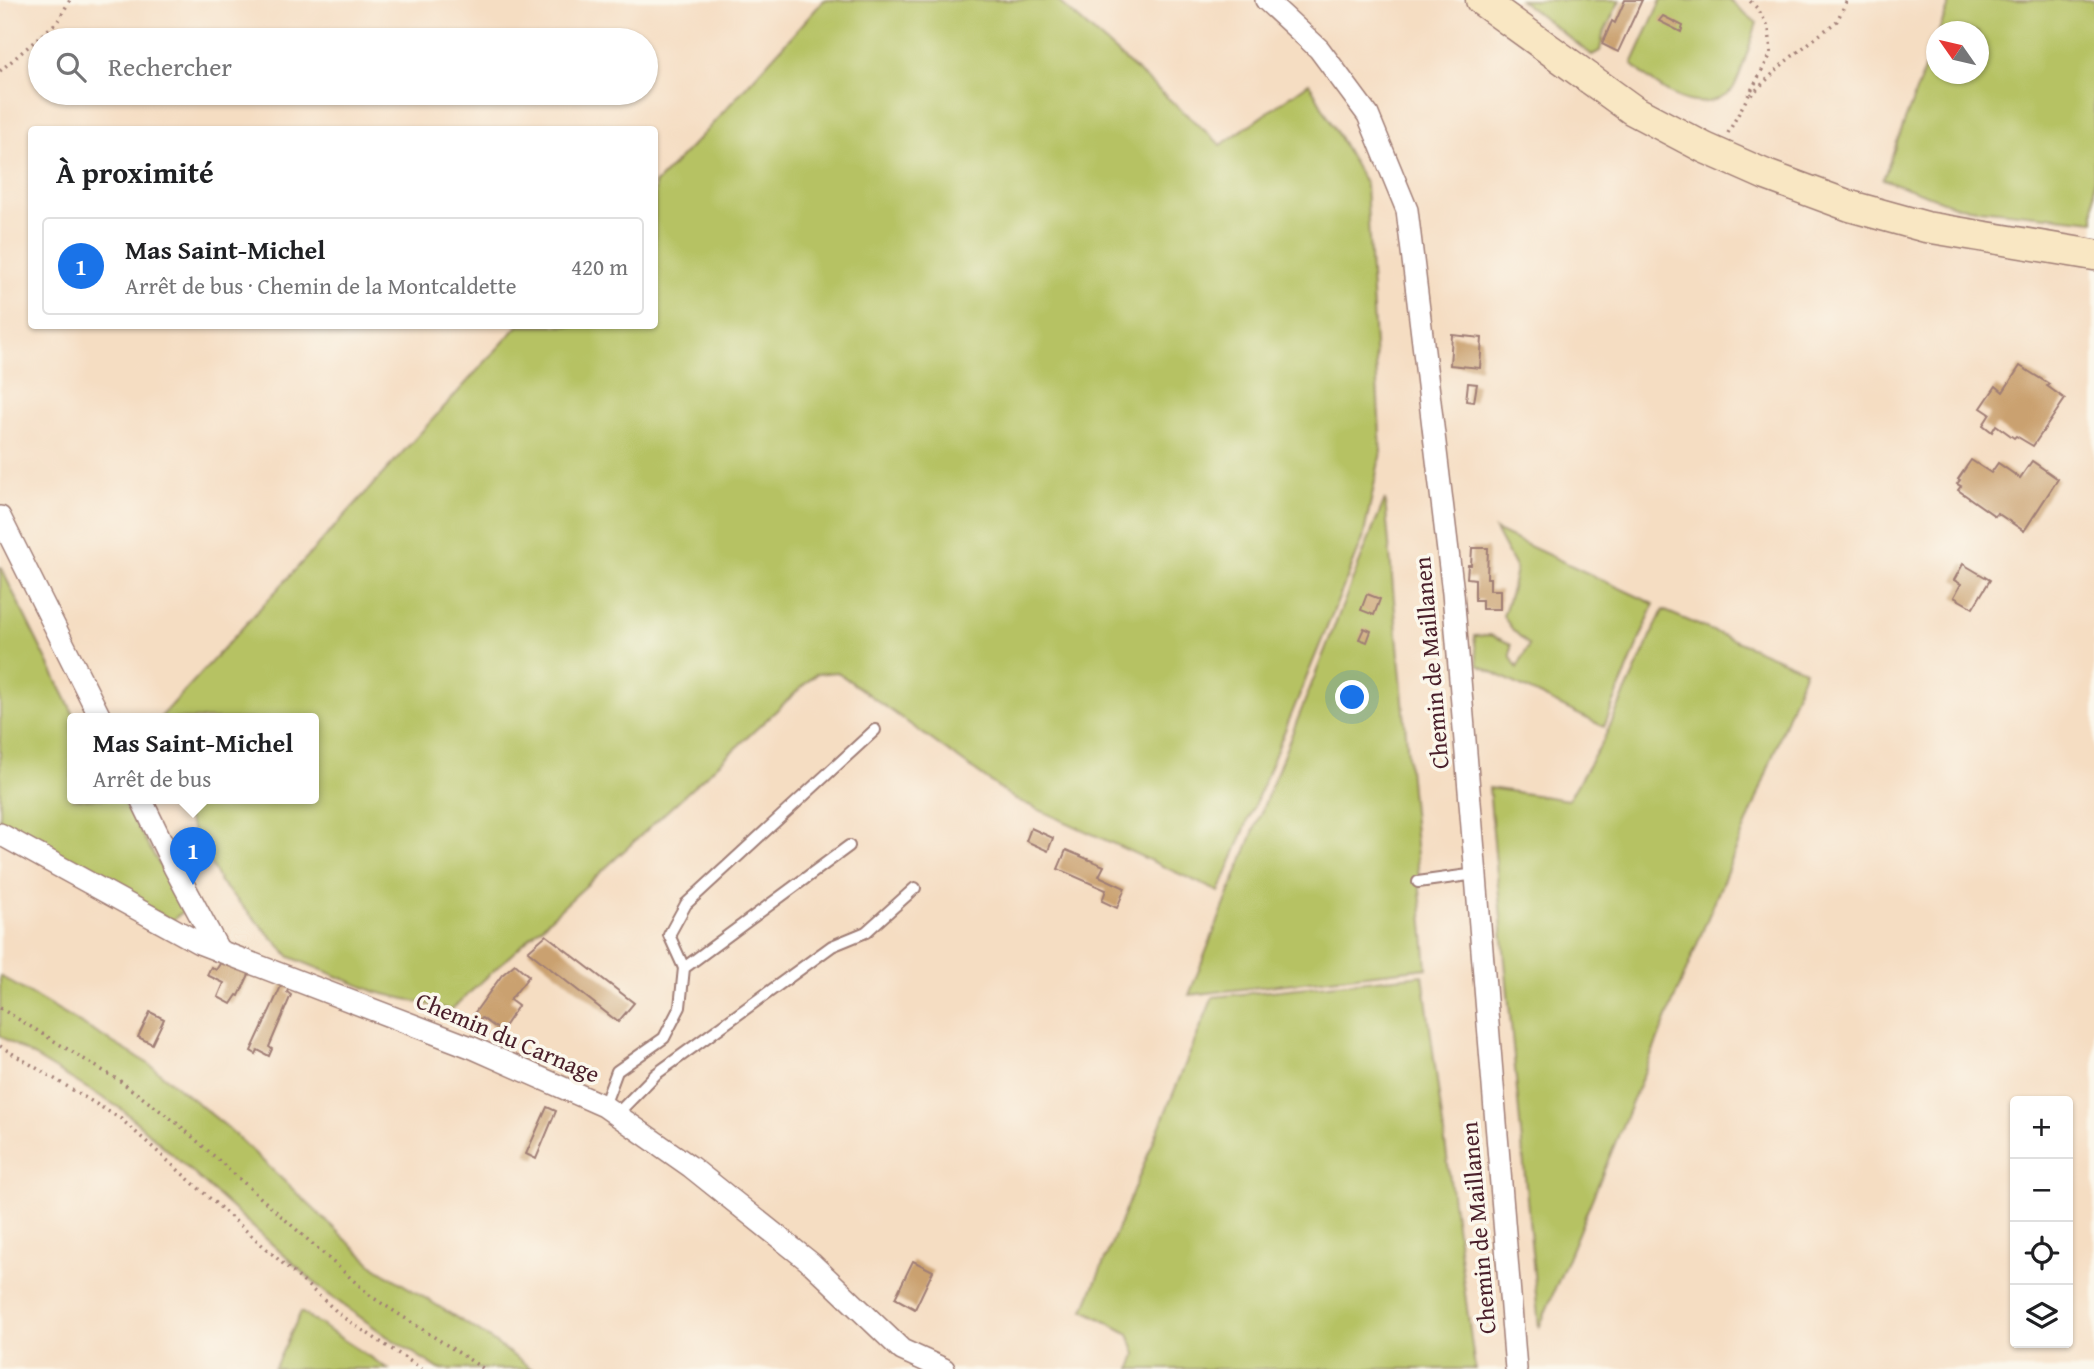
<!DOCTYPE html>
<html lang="fr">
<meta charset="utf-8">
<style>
body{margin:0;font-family:"Gentium Book Plus",serif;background:#f2f2f2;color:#202124}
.controls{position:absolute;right:21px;bottom:21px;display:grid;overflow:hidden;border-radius:7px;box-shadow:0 2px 5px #0004}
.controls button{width:63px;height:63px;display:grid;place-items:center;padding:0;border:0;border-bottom:2px solid #e0e0e0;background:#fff;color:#202124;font:35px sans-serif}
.compass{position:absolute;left:1926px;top:21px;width:63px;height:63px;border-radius:50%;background:#fff;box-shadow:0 2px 5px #0004;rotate:304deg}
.you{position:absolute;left:1353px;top:698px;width:24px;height:24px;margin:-18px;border:5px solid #fff;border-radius:50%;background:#1a73e8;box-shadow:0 0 0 10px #1a73e833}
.badge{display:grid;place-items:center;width:46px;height:46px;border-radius:50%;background:#1a73e8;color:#fff;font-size:23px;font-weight:700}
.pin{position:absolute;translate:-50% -58px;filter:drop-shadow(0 2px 4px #0008)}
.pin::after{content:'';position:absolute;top:37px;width:24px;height:21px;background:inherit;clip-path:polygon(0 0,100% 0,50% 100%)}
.popup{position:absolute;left:67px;top:713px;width:252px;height:91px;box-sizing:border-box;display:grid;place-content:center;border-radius:7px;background:#fff;filter:drop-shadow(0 2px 5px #0005);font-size:23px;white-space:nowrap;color:#757577}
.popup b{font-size:26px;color:#202124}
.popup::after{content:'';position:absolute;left:50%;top:100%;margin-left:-14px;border:14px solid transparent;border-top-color:#fff}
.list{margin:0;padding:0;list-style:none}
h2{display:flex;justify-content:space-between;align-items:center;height:91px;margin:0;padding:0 28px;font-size:30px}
h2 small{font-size:23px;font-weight:400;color:#757577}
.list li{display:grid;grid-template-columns:46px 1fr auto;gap:21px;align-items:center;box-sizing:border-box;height:98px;margin:0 14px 14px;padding:0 14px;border:2px solid #e0e0e0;border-radius:7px}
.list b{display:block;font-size:26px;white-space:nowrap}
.list p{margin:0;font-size:23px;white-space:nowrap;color:#757577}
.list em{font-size:23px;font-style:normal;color:#757577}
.icon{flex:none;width:38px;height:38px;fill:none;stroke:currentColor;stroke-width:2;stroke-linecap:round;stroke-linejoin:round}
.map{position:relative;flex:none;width:2094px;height:1369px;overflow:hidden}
.search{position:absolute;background:#fff;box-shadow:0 2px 5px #0004;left:28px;top:28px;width:630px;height:77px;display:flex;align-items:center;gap:18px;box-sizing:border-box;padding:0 24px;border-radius:38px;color:#757577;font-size:26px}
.panel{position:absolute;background:#fff;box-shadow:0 2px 5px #0004;left:28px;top:126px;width:630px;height:203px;border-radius:7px}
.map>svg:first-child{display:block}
</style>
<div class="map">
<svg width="2094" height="1369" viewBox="0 0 2094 1369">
<rect width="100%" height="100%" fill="#fbf7ec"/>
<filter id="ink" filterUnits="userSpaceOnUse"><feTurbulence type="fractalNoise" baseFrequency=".0143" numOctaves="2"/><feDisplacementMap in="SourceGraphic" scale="14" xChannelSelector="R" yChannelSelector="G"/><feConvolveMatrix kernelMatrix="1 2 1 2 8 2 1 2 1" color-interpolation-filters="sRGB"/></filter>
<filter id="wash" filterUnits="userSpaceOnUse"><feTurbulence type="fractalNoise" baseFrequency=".00686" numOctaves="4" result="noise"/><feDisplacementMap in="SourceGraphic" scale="28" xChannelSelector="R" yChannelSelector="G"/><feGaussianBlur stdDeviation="1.57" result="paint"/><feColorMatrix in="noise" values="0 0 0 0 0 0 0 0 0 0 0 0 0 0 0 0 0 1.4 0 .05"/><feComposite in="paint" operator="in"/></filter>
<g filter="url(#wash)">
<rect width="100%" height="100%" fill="#f5ddc2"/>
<!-- green -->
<g fill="#b6c264" stroke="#807048" stroke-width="2">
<path d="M824 0H1057L1221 145 1309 83 1366 185 1381 452 1363 539 1219 892 1013 798 837 672 816 674 451 1010 376 992 290 957 220 882 177 799H314V719H159L518 326H654L655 184 706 131Z"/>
<path d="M1520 0H1620L1603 35 1600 51 1592 55Z"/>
<path d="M1661 0H1729L1757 23C1752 37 1740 80 1732 90 1730 92 1726 94 1723 96 1691 116 1654 85 1632 64Z"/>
<path d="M1951 0H2094V221L1959 207 1883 179 1936 39 1937 74H1979V32L1939 31Z"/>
<path d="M1385 499 1427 968 1189 995 1366 546Z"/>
<path d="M1495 530 1654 604 1604 727 1478 665 1474 636 1491 635 1511 644V657L1517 668 1529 645 1513 630 1503 616 1511 592 1516 569Z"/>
<path d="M0 566 76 719H72V799H121L179 898 183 911 172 921 0 822Z"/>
<path d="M1663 610 1805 670 1754 806 1539 1328 1489 788 1568 800 1603 741Z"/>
<path d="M1423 975 1475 1369H1131L1136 1354 1129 1334 1084 1310 1213 997Z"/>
<path d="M0 976 149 1064 227 1127 375 1267 480 1332 532 1369H439L385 1335 325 1292 123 1110 0 1036Z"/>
<path d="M301 1312 388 1369H274Z"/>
</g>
<g id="blocks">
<!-- building -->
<g fill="#caa170">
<path d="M1625 0H1642L1618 52 1602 44 1612 21 1615 23Z"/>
<path d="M1663 16 1683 26 1681 32 1659 21Z"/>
<path d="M1452 335 1482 338 1480 368 1450 365Z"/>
<path d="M2020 366 2049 384 2047 386 2065 399 2033 446 2016 436 2014 438 1996 425 1992 432 1983 425 1990 414 1981 408 1996 386 2003 392Z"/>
<path d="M1468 383 1477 384 1474 402 1466 401Z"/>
<path d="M1971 460 1991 473 1998 463 2020 478 2032 461 2058 479 2024 531 1997 513 1995 516 1958 490 1961 486 1957 484 1960 480 1958 479Z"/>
<path d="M1472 548H1488L1487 578H1490V590H1500V609H1482V600H1475V579L1467 578 1468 565H1471Z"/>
<path d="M1963 564 1990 580 1973 608 1954 597 1961 584 1954 580Z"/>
<path d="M1367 594 1380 599 1374 615 1361 610Z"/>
<path d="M1364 628 1371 631 1367 642 1359 639Z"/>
<path d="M1031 828 1053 838 1048 851 1026 841Z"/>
<path d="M1066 850 1104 866 1099 876 1125 888 1117 908 1102 901 1106 890 1058 869Z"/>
<path d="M546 935 634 1003 618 1022 528 951Z"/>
<path d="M223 959 251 970 239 996 237 995 231 1004 218 997 224 983 207 975 211 967 216 970Z"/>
<path d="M515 964 529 976 510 1000 518 1006 501 1031 482 1018 474 1027 468 1022 502 975Z"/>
<path d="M283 982 290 986 287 992 291 995 269 1047 272 1049 269 1056 258 1050 256 1054 251 1051Z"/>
<path d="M150 1012 164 1019 152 1044 138 1037Z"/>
<path d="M547 1107 556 1111 536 1159 526 1154Z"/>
<path d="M913 1261 933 1271 915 1309 895 1298Z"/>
</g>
</g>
</g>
<g filter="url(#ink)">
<use href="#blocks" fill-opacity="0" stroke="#a07e76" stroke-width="2"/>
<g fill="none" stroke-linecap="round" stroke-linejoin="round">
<!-- lane casing -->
<g stroke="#a07e76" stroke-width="14">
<g id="lane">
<path d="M1418 882 1476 874"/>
<path d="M684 968 669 935 686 904 875 730"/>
<path d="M604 1106 617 1071 664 1038 680 1007 684 968 849 846"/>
<path d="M616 1115 656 1074 832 946 866 932 915 888"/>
</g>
</g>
<!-- street casing -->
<g stroke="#a07e76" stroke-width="24">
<g id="street">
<path d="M1266 0 1319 49 1368 115 1407 210 1453 593 1516 1369"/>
<path d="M0 517 101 719"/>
<path d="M141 799 174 867 219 951"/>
<path d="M0 834 199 943 473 1048 604 1106 691 1167 811 1263 902 1350 944 1369"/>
</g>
</g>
<!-- secondary casing -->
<g stroke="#a07e76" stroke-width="33">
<path id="secondary" d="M1481 0 1633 110 1705 148 1766 175 1850 206 1926 227 2094 255"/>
</g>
<!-- path -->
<g stroke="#a07e76" stroke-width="3.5" stroke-dasharray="2 5" stroke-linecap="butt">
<path d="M0 71 58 21 70 0"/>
<path d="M1751 95 1785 62 1837 21 1847 0"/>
<path d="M1728 133 1771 54 1769 28 1758 9 1749 0"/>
<path d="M0 1008 120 1081 178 1124 372 1297 484 1369"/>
<path d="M0 1046 121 1119 344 1318 422 1369"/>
</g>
<!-- lane -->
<use href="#lane" stroke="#fff" stroke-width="10"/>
<!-- street -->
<use href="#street" stroke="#fff" stroke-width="21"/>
<!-- secondary -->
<use href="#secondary" stroke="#f9e7c3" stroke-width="30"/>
</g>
</g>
<g text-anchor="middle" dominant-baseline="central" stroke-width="7" stroke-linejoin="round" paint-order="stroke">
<!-- street labels -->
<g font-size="24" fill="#4a1f2b" stroke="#fbf7ec">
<text transform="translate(1431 663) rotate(-95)">Chemin de Maillanen</text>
<text transform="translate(508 1037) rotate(23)">Chemin du Carnage</text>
<text transform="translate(1478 1228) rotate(-95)">Chemin de Maillanen</text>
</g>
</g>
</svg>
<div class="controls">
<button>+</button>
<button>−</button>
<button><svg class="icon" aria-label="locate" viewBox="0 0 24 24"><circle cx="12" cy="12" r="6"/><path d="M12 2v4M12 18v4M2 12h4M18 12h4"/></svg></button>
<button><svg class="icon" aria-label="layers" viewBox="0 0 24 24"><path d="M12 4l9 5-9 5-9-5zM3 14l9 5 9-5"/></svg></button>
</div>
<svg class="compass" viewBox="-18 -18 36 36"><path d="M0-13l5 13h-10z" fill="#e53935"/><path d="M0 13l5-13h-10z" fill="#757577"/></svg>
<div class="you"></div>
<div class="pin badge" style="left:193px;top:885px">1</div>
<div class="popup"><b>Mas Saint-Michel</b>Arrêt de bus</div>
<div class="search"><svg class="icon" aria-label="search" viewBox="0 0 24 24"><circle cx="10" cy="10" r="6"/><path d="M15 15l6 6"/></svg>Rechercher</div>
<section class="panel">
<h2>À proximité<small></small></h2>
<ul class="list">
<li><span class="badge">1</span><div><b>Mas Saint-Michel</b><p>Arrêt de bus · Chemin de la Montcaldette</p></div><em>420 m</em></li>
</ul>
</section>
</div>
